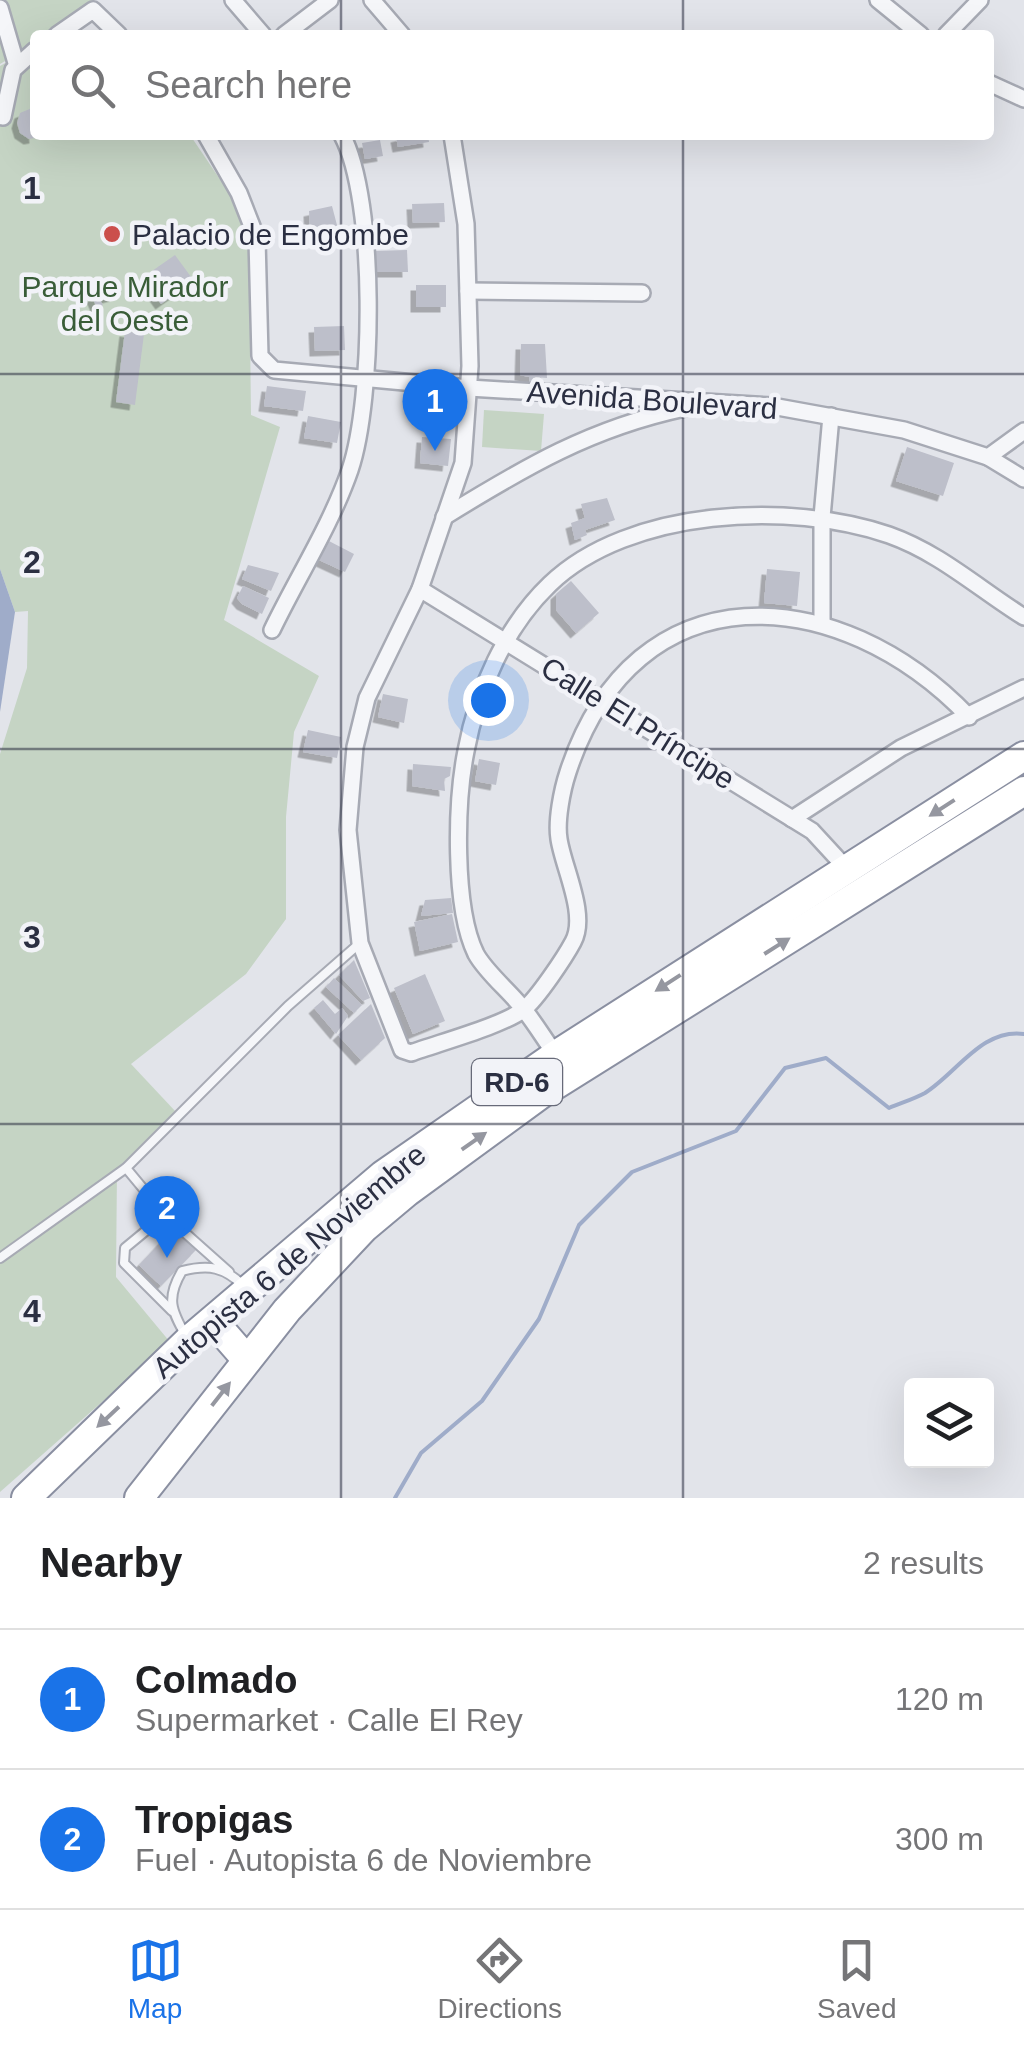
<!DOCTYPE html>
<meta charset="utf-8">
<style>
body{margin:0;font-family:Arial,sans-serif;background:#f6f6f6;color:#202124}
.controls{position:absolute;right:30px;bottom:30px;display:grid;overflow:hidden;border-radius:10px;box-shadow:0 10px 40px #0002}
.controls button{width:90px;height:90px;display:grid;place-items:center;padding:0;border:0;border-bottom:2px solid #e0e0e0;background:#fff;color:#202124;font:50px sans-serif}
.you{position:absolute;left:488px;top:700px;width:35px;height:35px;margin:-25px;border:8px solid #fff;border-radius:50%;background:#1a73e8;box-shadow:0 0 0 15px #1a73e833}
.badge{display:grid;place-items:center;width:65px;height:65px;border-radius:50%;background:#1a73e8;color:#fff;font-size:32px;font-weight:700}
.pin{position:absolute;translate:-50% -82px;filter:drop-shadow(0 2px 5px #0008)}
.pin::after{content:'';position:absolute;top:52px;width:35px;height:30px;background:inherit;clip-path:polygon(0 0,100% 0,50% 100%)}
.list{margin:0;padding:0;list-style:none}
h2{display:flex;justify-content:space-between;align-items:center;height:130px;margin:0;padding:0 40px;font-size:42px}
h2 small{font-size:32px;font-weight:400;color:#757577}
.list li{display:grid;grid-template-columns:65px 1fr auto;gap:30px;align-items:center;box-sizing:border-box;height:140px;padding:0 40px;border-top:2px solid #e0e0e0}
.list b{display:block;font-size:38px;white-space:nowrap}
.list p{margin:0;font-size:32px;white-space:nowrap;color:#757577}
.list em{font-size:32px;font-style:normal;color:#757577}
.icon{flex:none;width:55px;height:55px;fill:none;stroke:currentColor;stroke-width:2;stroke-linecap:round;stroke-linejoin:round}
.map{position:relative;flex:none;width:1024px;height:1498px;overflow:hidden}
.search{position:absolute;background:#fff;box-shadow:0 10px 40px #0002;left:30px;right:30px;top:30px;height:110px;display:flex;align-items:center;gap:25px;box-sizing:border-box;padding:0 35px;border-radius:10px;color:#757577;font-size:38px}
.sheet{height:410px;background:#fff}
nav{display:flex;justify-content:space-around;align-items:center;box-sizing:border-box;height:140px;border-top:2px solid #e0e0e0;background:#fff;font-size:28px;color:#757577}
nav a{display:grid;justify-items:center;gap:5px}
nav .on{color:#1a73e8}
.map>svg:first-child{display:block}
</style>
<div class="map">
<svg width="1024" height="1498" viewBox="0 0 1024 1498">
<defs>
<filter id="shadow"><feDropShadow dx="-5.5" dy="5.5" stdDeviation="0" flood-color="#0004"/></filter>
</defs>
<rect width="100%" height="100%" fill="#e2e4ea"/>
<!-- green -->
<g fill="#c5d4c4">
<path d="M0 0H92L93 10 50 35H35V44L0 64Z"/>
<path d="M35 46V135H190L232 197 249 242 251 415 280 427 224 620 319 676 294 732 286 817V919L246 974 131 1064 176 1112 117 1170 116 1277 170 1342 0 1492V754L27 668 28 611 15 612 0 569V66Z"/>
<path d="M484 410 544 414 541 451 482 447Z"/>
</g>
<!-- water -->
<path fill="#9facc9" d="M0 569 15 612 0 712Z"/>
<g fill="none" stroke-linecap="round" stroke-linejoin="round">
<!-- stream -->
<path stroke="#9facc9" stroke-width="4" d="M395 1498 421 1453 482 1401 539 1319 579 1225 632 1172 736 1131 785 1068 826 1058 889 1108C901 1103 914 1099 925 1093 957 1073 982 1028 1024 1034"/>
</g>
<!-- building -->
<g fill="#bdbfca" filter="url(#shadow)">
<path d="M32 108 35 138 29 139 20 133 17 123 20 113Z"/>
<path d="M404 135H428L429 142 398 147 396 137Z"/>
<path d="M380 140 383 156 365 159 362 143Z"/>
<path d="M444 203 445 222 413 223 412 204Z"/>
<path d="M332 206 338 229 310 230 309 211Z"/>
<path d="M407 250 408 272H373V251Z"/>
<path d="M175 255 194 281 161 304 142 278Z"/>
<path d="M108 279 115 296 100 300 103 305 97 308 92 297 99 294 95 286Z"/>
<rect x="416" y="285" width="30" height="22"/>
<path d="M344 326 345 350 315 351 314 327Z"/>
<path d="M125 331 144 334 135 405 116 402Z"/>
<path d="M521 344H545L547 378 534 377V384H530L529 377 520 375Z"/>
<path d="M267 386 306 391 303 411 264 406Z"/>
<path d="M308 416 341 422 337 443 304 438Z"/>
<path d="M422 437 451 439 448 466 420 463Z"/>
<path d="M907 447 954 463 943 496 896 481Z"/>
<path d="M607 498 615 520 585 530 587 535 575 540 571 523 585 518 581 504Z"/>
<path d="M327 540 354 554 345 572 317 559Z"/>
<path d="M248 565 279 573 271 591 242 579Z"/>
<path d="M767 569 800 572 797 606 764 603Z"/>
<path d="M571 581 599 613 576 633 556 610V594Z"/>
<path d="M243 586 269 598 262 614 242 604 237 598Z"/>
<path d="M383 694 408 699 404 723 378 717Z"/>
<path d="M308 730 341 737 337 758 303 752Z"/>
<path d="M479 759 500 763 496 785 475 781Z"/>
<path d="M413 764 451 767 450 776 444 779 445 791 412 786Z"/>
<path d="M451 898 453 913 421 916 425 900Z"/>
<path d="M452 914 458 942 420 951 414 922Z"/>
<path d="M354 960 370 998 363 1001 339 975Z"/>
<path d="M425 974 445 1021 413 1034 394 988Z"/>
<path d="M334 978 362 1005 354 1013 326 987Z"/>
<path d="M323 1000 335 1014 342 1008 348 1016 336 1034 314 1008Z"/>
<path d="M371 1004 385 1038 361 1060 338 1035Z"/>
<path d="M173 1229 196 1250 161 1286 139 1265Z"/>
</g>
<g fill="none" stroke-linecap="round" stroke-linejoin="round">
<!-- lane casing -->
<g stroke="#a7aab4" stroke-width="12">
<g id="lane">
<path d="M126 1168 165 1215"/>
<path d="M0 1258 126 1168 288 1006 360 943"/>
<path d="M172 1311 124 1263 125 1248 165 1215 229 1272"/>
<path d="M186 1336C171 1310 166 1298 182 1271 209 1264 224 1267 244 1286"/>
</g>
</g>
<!-- street casing -->
<g stroke="#a7aab4" stroke-width="20">
<g id="street">
<path d="M233 0 263 35"/>
<path d="M372 0 402 35"/>
<path d="M878 0 921 35"/>
<path d="M0 8 16 63"/>
<path d="M57 35 93 10 119 35"/>
<path d="M284 35 330 0"/>
<path d="M946 35 980 0"/>
<path d="M989 83 1024 99"/>
<path d="M3 117 13 70 35 50"/>
<path d="M206 135 239 193 257 239 260 356 274 370 469 388 772 406 904 430 988 457 1024 431"/>
<path d="M452 135 466 224 470 366 463 463 420 589 367 698 355 747 348 830 360 943 402 1050 411 1053C438 1043 505 1025 524 1009 537 999 565 957 573 942 588 915 563 867 559 839 556 821 562 790 568 772 635 567 839 581 969 717"/>
<path d="M468 291 642 293"/>
<path d="M988 457 1024 479"/>
<path d="M444 517C525 467 591 428 685 408"/>
<path d="M420 589 812 831 847 869"/>
<path d="M822 623V517L831 416"/>
<path d="M272 630C297 578 331 525 350 470 374 399 377 201 342 135"/>
<path d="M792 819 901 748 1024 688"/>
<path d="M556 1055C544 1039 534 1021 521 1006 507 989 486 972 476 954 453 907 456 801 466 751 477 691 505 627 550 584 629 508 790 501 889 535 940 553 979 589 1024 617"/>
</g>
</g>
<!-- highway casing -->
<g stroke="#8a8fa1" stroke-width="32">
<g id="highway">
<path d="M213 1321 247 1360"/>
<path d="M26 1498 189 1340 383 1175 556 1055 1024 756"/>
<path d="M139 1498 287 1310 364 1228 407 1192 541 1094 1024 791"/>
</g>
</g>
<!-- lane -->
<use href="#lane" stroke="#f5f6f9" stroke-width="8"/>
<!-- street -->
<use href="#street" stroke="#f5f6f9" stroke-width="15"/>
<!-- highway -->
<use href="#highway" stroke="#fff" stroke-width="28"/>
</g>
<!-- one-way arrows -->
<defs><path id="oneway-solid" d="M-6-.8H1V-3.2L6.5 0L1 3.2V.8H-6Z" transform="scale(2.5)"/></defs>
<g fill="#9597a0">
<use href="#oneway-solid" transform="translate(942 808) rotate(147)"/>
<use href="#oneway-solid" transform="translate(777 946) rotate(-32)"/>
<use href="#oneway-solid" transform="translate(668 983) rotate(147)"/>
<use href="#oneway-solid" transform="translate(474 1141) rotate(-35)"/>
<use href="#oneway-solid" transform="translate(221 1394) rotate(-52)"/>
<use href="#oneway-solid" transform="translate(108 1417) rotate(137)"/>
</g>
<!-- grid -->
<path fill="none" stroke="#2b2f42" stroke-width="2.5" stroke-opacity="0.55" d="M341 0V35M683 0V35M341 135V1498M683 135V1498M0 374H1024M0 749H1024M0 1124H1024"/>
<!-- markers -->
<circle fill="#cb4f4c" stroke="#f2f3f8" stroke-width="4" cx="112" cy="234" r="10"/>
<g text-anchor="middle" dominant-baseline="central" stroke-width="9" stroke-linejoin="round" paint-order="stroke">
<!-- shield labels -->
<rect fill="#f2f3f8" stroke="#676a79" stroke-width="2.5" x="472" y="1059" width="90" height="46" rx="8"/>
<g font-size="28" font-weight="bold" fill="#2b2f42">
<text x="517" y="1082">RD-6</text>
</g>
<!-- poi labels -->
<g font-size="30" fill="#2b2f42" stroke="#f2f3f8" text-anchor="start">
<text x="132" y="234">Palacio de Engombe</text>
</g>
<!-- park labels -->
<g font-size="30" fill="#395d38" stroke="#f2f3f8">
<text x="125" y="286">Parque Mirador<tspan x="125" dy="34">del Oeste</tspan></text>
</g>
<!-- street labels -->
<g font-size="30" fill="#2b2f42" stroke="#f2f3f8">
<text transform="translate(652 400) rotate(4)">Avenida Boulevard</text>
<text transform="translate(638 723) rotate(32)">Calle El Príncipe</text>
<text transform="translate(289 1261) rotate(-40)">Autopista 6 de Noviembre</text>
</g>
</g>
<g font-size="32" text-anchor="middle" font-weight="bold" fill="#2b2f42" stroke="#f2f3f8" stroke-width="9" stroke-linejoin="round" paint-order="stroke">
<text x="32" y="199">1</text>
<text x="32" y="573">2</text>
<text x="32" y="948">3</text>
<text x="32" y="1322">4</text>
</g>
</svg>
<div class="controls">
<button><svg class="icon" aria-label="layers" viewBox="0 0 24 24"><path d="M12 4l9 5-9 5-9-5zM3 14l9 5 9-5"/></svg></button>
</div>
<div class="you"></div>
<div class="pin badge" style="left:435px;top:451px">1</div>
<div class="pin badge" style="left:167px;top:1258px">2</div>
<div class="search"><svg class="icon" aria-label="search" viewBox="0 0 24 24"><circle cx="10" cy="10" r="6"/><path d="M15 15l6 6"/></svg>Search here</div>
</div>
<section class="sheet">
<h2>Nearby<small>2 results</small></h2>
<ul class="list">
<li><span class="badge">1</span><div><b>Colmado</b><p>Supermarket · Calle El Rey</p></div><em>120 m</em></li>
<li><span class="badge">2</span><div><b>Tropigas</b><p>Fuel · Autopista 6 de Noviembre</p></div><em>300 m</em></li>
</ul>
</section>
<nav>
<a class="on"><svg class="icon" aria-label="map" viewBox="0 0 24 24"><path d="M3 6l6-2 6 2 6-2v14l-6 2-6-2-6 2zM9 4v14M15 6v14"/></svg>Map</a>
<a><svg class="icon" aria-label="directions" viewBox="0 0 24 24"><path d="M12 3l9 9-9 9-9-9zM9 14v-3h6M13 9l2 2-2 2"/></svg>Directions</a>
<a><svg class="icon" aria-label="saved" viewBox="0 0 24 24"><path d="M7 4h10v16l-5-4-5 4z"/></svg>Saved</a>
</nav>
